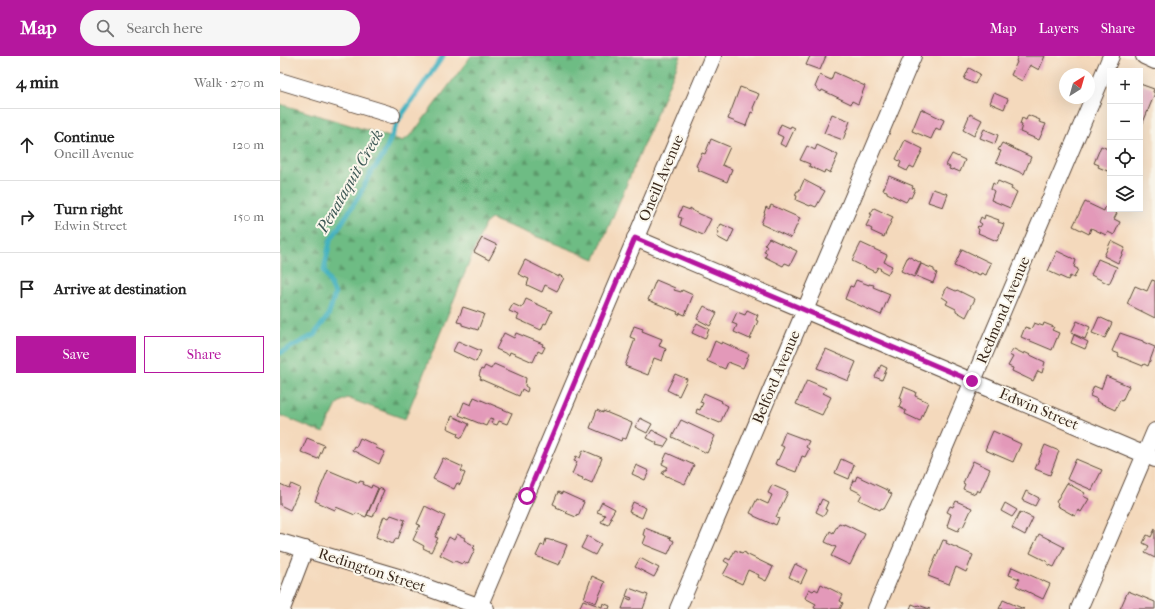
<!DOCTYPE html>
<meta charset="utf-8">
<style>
body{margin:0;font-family:"IM FELL French Canon",serif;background:#f6f6f6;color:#222}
.controls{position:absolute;right:12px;top:12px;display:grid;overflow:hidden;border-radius:0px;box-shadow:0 4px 16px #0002}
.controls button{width:36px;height:36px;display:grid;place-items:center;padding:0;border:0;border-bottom:1px solid #e0e0e0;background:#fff;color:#222;font:20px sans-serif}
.compass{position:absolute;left:779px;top:12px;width:36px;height:36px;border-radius:50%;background:#fff;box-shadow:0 4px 16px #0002;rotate:37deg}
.stop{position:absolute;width:12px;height:12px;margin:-9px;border:3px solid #b5179e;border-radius:50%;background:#fff}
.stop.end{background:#b5179e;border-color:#fff;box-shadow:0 1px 4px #0008}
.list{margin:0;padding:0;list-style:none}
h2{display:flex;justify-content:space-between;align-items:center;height:52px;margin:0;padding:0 16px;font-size:17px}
h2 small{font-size:13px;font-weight:400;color:#767676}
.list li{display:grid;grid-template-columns:26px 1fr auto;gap:12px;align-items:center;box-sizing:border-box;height:72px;padding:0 16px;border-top:1px solid #e0e0e0}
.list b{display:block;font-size:15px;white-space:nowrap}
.list p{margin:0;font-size:13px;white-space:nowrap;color:#767676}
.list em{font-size:13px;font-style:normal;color:#767676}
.actions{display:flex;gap:8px;padding:12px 16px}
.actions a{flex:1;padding:9px 0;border:1px solid #b5179e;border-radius:0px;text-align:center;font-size:14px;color:#b5179e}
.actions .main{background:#b5179e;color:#fff}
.icon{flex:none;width:22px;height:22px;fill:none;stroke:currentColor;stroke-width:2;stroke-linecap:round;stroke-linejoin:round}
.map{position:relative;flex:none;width:875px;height:553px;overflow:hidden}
header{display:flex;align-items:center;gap:24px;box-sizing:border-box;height:56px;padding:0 20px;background:#b5179e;color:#fff}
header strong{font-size:19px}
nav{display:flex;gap:22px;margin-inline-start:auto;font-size:14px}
.search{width:280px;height:36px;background:#f6f6f6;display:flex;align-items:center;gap:10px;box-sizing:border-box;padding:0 14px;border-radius:22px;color:#767676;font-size:15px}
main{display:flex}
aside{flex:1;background:#fff}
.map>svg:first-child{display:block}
</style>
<header>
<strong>Map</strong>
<div class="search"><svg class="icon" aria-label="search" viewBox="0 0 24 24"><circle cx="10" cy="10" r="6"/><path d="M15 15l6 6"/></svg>Search here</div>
<nav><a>Map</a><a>Layers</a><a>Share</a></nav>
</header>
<main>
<aside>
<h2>4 min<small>Walk · 270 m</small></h2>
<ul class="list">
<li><svg class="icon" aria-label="ahead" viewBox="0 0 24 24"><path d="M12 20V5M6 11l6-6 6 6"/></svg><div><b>Continue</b><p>Oneill Avenue</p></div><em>120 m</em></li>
<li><svg class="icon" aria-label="right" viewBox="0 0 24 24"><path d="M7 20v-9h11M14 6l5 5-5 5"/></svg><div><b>Turn right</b><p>Edwin Street</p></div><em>150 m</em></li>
<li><svg class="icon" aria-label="arrive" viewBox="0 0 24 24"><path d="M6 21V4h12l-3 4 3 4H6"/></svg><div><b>Arrive at destination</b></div></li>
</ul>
<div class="actions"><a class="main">Save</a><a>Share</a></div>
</aside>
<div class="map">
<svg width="875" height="553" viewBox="0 0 875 553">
<defs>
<pattern id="forest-firs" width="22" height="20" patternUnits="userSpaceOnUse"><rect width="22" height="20" fill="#6ebc84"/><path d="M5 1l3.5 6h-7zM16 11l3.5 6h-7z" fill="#5c996b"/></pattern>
</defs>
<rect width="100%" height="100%" fill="#fbf7ec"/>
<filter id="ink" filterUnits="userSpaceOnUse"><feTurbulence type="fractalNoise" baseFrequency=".025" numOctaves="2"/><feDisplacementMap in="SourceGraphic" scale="8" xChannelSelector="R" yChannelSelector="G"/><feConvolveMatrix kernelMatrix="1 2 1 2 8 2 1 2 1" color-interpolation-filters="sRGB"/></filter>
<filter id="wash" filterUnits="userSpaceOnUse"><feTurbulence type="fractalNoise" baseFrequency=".012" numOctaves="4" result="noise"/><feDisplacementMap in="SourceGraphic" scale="16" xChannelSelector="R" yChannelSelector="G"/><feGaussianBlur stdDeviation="0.9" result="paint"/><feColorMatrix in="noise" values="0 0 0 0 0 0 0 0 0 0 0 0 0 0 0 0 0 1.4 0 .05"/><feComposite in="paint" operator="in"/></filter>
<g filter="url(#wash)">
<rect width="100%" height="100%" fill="#f4d9bc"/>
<!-- forest -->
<path fill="url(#forest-firs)" stroke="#547351" d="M191 0H401L315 203 211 163 205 168 125 363 67 342 58 347 43 377 0 359V48L123 85 133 77Z"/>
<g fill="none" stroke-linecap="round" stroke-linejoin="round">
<!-- stream -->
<path stroke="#43b1bf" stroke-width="5" d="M0 297 34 279 48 260 55 238 44 214 50 185 79 140 90 118 103 100 119 63 163 0"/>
</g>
<g id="blocks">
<!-- building -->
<g fill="#e399b9">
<path d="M530 0H546L540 14 526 9Z"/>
<path d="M738 0H765L759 14 750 9 742 25 731 19 737 6 736 5Z"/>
<path d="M689 12 700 18 695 28 684 23Z"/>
<path d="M554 16 585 30 578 48 572 45 571 48 542 34 541 36 535 31 540 19 551 24Z"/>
<path d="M860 28 874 33 873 36 875 37 860 74Z"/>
<path d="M460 31 479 38 473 52 474 54 473 57 471 56 466 70 448 63Z"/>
<path d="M714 37 728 43 724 53 710 47Z"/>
<path d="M641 53 664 64 660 74 656 72 651 83 632 75Z"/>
<path d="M552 58 570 65 563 84 544 77Z"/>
<path d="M690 58 702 64 694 80 683 74Z"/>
<path d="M748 59 760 64 759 66 766 68 759 84 740 76 742 69 740 68 742 62 746 64Z"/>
<path d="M501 68 510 72 511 70 515 72 506 91 500 88 503 81 497 78Z"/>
<path d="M704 73 718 79 715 88 700 82Z"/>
<path d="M431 83 450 91 442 109 452 113 447 126 418 114 419 112 416 110 422 97 425 98Z"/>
<path d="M625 84 643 93 634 112 630 110 627 115 619 111 621 106 616 103Z"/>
<path d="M722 87 751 101 744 118 716 106 721 95 718 94Z"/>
<path d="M537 89 558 99 550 117 545 114 544 117 529 110 530 108 520 104 527 90 535 94Z"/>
<path d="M821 90 830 94V116L818 111 819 109 814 107Z"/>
<path d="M672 98 685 104 680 116 673 113 672 114 669 113 670 111 666 109Z"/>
<path d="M609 120 633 130 632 132 635 133 631 142 629 141 626 146 607 137V135L603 134Z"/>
<path d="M524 124 545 135 536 151 531 149 530 150 516 144 517 140 515 139 517 135H519Z"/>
<path d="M718 125 732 131 731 133 737 136 730 152 711 144 714 135 711 133 713 127 716 129Z"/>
<path d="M653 133 668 138 663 151 648 146Z"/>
<path d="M805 146 824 155 825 151 837 157 834 163 840 166 834 179 828 176 826 179 811 172 809 178 793 170Z"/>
<path d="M491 149 520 162 511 182 481 168 485 157H484L486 151 489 153Z"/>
<path d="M402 151 410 154V152L413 154V155L431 163 423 179 400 169 402 162 398 161Z"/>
<path d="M594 152 613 161 604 181 591 175 592 173 586 170 592 158H590Z"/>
<path d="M705 159 719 164 718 166 724 168 717 185 698 177 699 174 697 171 698 170 700 171 702 168 699 166 701 161 704 163Z"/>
<path d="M441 168 454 174 448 187 437 181 439 176 437 175Z"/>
<path d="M202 182 217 189 209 204 194 196Z"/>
<path d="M489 182 517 195 510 209 505 207 503 210 485 201 487 197 484 196 487 190 484 189Z"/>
<path d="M831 185 845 192 838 207 824 200Z"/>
<path d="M581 187 607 199 604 206 612 210 608 218 600 214 601 213 598 211 595 216 572 205Z"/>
<path d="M682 193 711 207 706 219 701 217 700 219 693 216 692 218 674 210Z"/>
<path d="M777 195 796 204 794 211 798 213 794 222 790 220 788 224 768 215Z"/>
<path d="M628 200 641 207 634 221 621 215Z"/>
<path d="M818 203 837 211 829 228 811 219Z"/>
<path d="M245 204 279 221V219L284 222 277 235 265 229 262 236 247 229 249 223 238 218Z"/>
<path d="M641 208 654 213V215L657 217 653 227 636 220Z"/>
<path d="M376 224 395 232 394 234 401 236 402 234 413 239 405 259 400 257 399 259 397 258 398 256 368 244Z"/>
<path d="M576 224 589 229V228L594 229 593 231 610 238 601 259 565 243 570 230 573 231Z"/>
<path d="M872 224 875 225V262L847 248 855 230 867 235Z"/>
<path d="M667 231 676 235 677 234 695 243 686 261 676 255V253L666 248 668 245 662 241Z"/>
<path d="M246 243 272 255 266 268 264 267 261 274 237 263 239 259 229 255 233 248 242 252Z"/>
<path d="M424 250 437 257 430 270 417 263Z"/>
<path d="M183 251 204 258 198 274 182 269V267L177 266Z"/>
<path d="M467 254 478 259 476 264 478 265 470 283 454 276 457 269 452 267 457 256 465 259Z"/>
<path d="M819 261 832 267 825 282 812 277Z"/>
<path d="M797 265 810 271 805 283 791 277Z"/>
<path d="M417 267 429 273 425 283 412 277Z"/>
<path d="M754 267 763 270 764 267 774 271 772 274 779 277 772 294 741 281 745 271 751 273Z"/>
<path d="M354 270 363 273 362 275 382 283 379 290 386 293 382 305 374 302 368 319 345 310 355 283 350 281Z"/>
<path d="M224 277 234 282 236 277 263 288 262 290 265 291 262 297 258 295 253 306 230 296 229 299 216 293Z"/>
<path d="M840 277 863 285V286L875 291 868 310 864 308 863 310 838 300 839 298 832 295Z"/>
<path d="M794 279 808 286 805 293 791 287Z"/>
<path d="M178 285 201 295 196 306 173 295Z"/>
<path d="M435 285 441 288 442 286 469 298 463 312 448 306 445 313 427 305Z"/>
<path d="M546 293 576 306 568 325 537 312Z"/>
<path d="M734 293 744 298V296L765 306 762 317 758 315 753 325 732 315 733 312 728 310 733 301 729 299Z"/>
<path d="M214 308 246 322 245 330 248 332 247 336 242 333 239 340 200 323 201 321 199 320 201 313 203 314 205 310 211 313Z"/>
<path d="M601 309 607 312 602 324 595 321Z"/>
<path d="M395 318 407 323 399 340 387 334Z"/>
<path d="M826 320 849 330 842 345 840 344 835 354 816 345 817 343 810 340 814 330 821 333Z"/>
<path d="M527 324 546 332 543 337 551 341 542 359 516 348Z"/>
<path d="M624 331 636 336 635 340 648 346 640 365 625 358 626 355 619 351 622 343 620 342Z"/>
<path d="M424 337 442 345 441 346 448 350 440 367 416 357 417 353 420 354 423 347 420 346Z"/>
<path d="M194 341 232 357 227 368 219 365 217 369 211 367 213 363 210 362 206 370 179 359 184 346 191 349Z"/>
<path d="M317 354 323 357V355L352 367 346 383 342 382 341 385 310 372Z"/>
<path d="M172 360 189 368 182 382 177 380 178 377 167 372Z"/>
<path d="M360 362 372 368 367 377 355 371Z"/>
<path d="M401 364 435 380 427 397 392 381Z"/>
<path d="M372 374 389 383 384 391 376 389 377 387 367 382Z"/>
<path d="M713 375 741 388 733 406 705 394Z"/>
<path d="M505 376 529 385 526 391 529 393 525 401 522 400 516 416 495 408 497 403 498 404 504 391 500 389Z"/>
<path d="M27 382 44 389 38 403 21 396Z"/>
<path d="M80 382 97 390 96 392 105 396 99 408 72 394 74 390 76 391Z"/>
<path d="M765 389 779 395 770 419 755 413Z"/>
<path d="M303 394 322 402 312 427 305 424 304 425 302 424 303 422 292 418 297 406 294 405 296 400 300 402Z"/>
<path d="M387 397 414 409 405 428 382 418 384 414H386L388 411 382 408Z"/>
<path d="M163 402 183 411 181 415 185 417 180 429 177 427 174 433 153 423Z"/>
<path d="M561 403 574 409 569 423 555 417Z"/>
<path d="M796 403 822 414 812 434 787 423Z"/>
<path d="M693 405 710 413 700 436 697 434 695 438 683 433 685 428 683 427Z"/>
<path d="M356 409 369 415 365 424 352 418Z"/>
<path d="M48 414 79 427 80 425 84 426 83 428 91 432 92 429 98 432 86 461 76 457 75 459 56 451 55 454 35 445Z"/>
<path d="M577 420 609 435 608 436 612 438 604 453 601 452 600 454 579 444 582 438 570 432 573 424 575 425Z"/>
<path d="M787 427 805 437 803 440 809 443 801 456 798 454 795 460 777 450 778 447 776 446Z"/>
<path d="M0 428 9 432 11 428 20 432 10 454 0 449Z"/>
<path d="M492 429 508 436 496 461 499 462 496 469 492 467V468L474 460V459L470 457 477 443 488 448 492 439 488 437Z"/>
<path d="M99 432 104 434 93 461 87 459Z"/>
<path d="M746 435 759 442 755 450 742 444Z"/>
<path d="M278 436 282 438V436L304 446 298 460 297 459 296 461 286 457 287 456 276 451 277 450 273 448Z"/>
<path d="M542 443 548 446 545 453 547 454 544 460 536 456Z"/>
<path d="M676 445 692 452 683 471 681 470 678 475 667 470 671 458 667 456 670 450 673 451Z"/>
<path d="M322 446 335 453 330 461 332 462 328 469 321 466 325 459 317 456Z"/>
<path d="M353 446 366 452 362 462 349 456Z"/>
<path d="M725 447 737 454 732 461 721 455Z"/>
<path d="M145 450 165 460 155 481 158 482 151 496 143 492 144 490 133 484 140 469 137 468Z"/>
<path d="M740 456 753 462 745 479 732 472Z"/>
<path d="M111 459 125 464 118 483 116 482 113 488 96 481 104 460 109 462Z"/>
<path d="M559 467 564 469V468L585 478 570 509 551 500 556 491 545 486 550 475 553 477Z"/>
<path d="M365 472 391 482 390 483 394 485 388 498 363 488 366 480 363 479Z"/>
<path d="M875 473V502L865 497 869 490 863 487 867 479 871 481Z"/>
<path d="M177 478 185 482 184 484 195 490 193 492 195 493 188 508 183 506 182 508 175 505 174 506 160 499 169 481 174 484Z"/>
<path d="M759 478 784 491 774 511 767 508 768 506 750 497Z"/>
<path d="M307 480 321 488 315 499 301 492Z"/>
<path d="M266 483 273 485V484L287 489 279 509 256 500 261 489 264 490Z"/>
<path d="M663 484 667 485 666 487 693 499 686 516 676 511 669 528 648 520Z"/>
<path d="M455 494 462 497 463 496 466 497V498L493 511 486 525 478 521 479 519 468 514 462 528 443 519 449 508 444 505 446 502 450 504Z"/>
<path d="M360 502 379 512 374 521 355 511Z"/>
<path d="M515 508 527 514 521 527 509 521Z"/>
<path d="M732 511 770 528 763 543 736 530 740 523 729 519Z"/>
<path d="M312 520 325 526 316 547 304 542Z"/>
<path d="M541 528 563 539 560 545 563 547 560 553H537L534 552 536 548 525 542 529 533 533 535 535 533 538 535Z"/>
<path d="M349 532 368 539 363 553H342L346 542 351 544 352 542 346 540Z"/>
<path d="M848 535 875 546V553H840Z"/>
<path d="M303 544 322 551 323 547 330 550 329 553H299Z"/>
<path d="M723 544 744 553H719Z"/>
<path d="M632 548 637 550 638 549 650 553H630Z"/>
</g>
</g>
</g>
<g filter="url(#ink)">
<use href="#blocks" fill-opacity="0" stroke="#574436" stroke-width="1"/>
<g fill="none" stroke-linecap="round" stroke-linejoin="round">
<!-- minor casing -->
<g stroke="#574436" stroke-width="18">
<g id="minor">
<path d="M864 0 875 5"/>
<path d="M0 25 112 59"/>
<path d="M355 182 875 403"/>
<path d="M0 486 118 521 206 553"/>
<path d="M2 553 25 493"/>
<path d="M198 553 433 0"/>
<path d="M398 553 633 0"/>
<path d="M596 553 831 0"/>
<path d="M799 553 875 375"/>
</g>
</g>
<!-- minor -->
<use href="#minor" stroke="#fff" stroke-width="16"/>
</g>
</g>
<g fill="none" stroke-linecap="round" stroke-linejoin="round" filter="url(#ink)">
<!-- route -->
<path stroke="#b5179e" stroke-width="5" d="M247 440 355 182 692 325"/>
</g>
<g text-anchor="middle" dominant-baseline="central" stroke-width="4" stroke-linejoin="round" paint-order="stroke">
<!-- street labels -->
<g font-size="15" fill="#3b2a1e" stroke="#fbf7ec">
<text transform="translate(381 122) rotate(-67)">Oneill Avenue</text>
<text transform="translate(723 254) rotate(-67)">Redmond Avenue</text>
<text transform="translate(496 321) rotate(-67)">Belford Avenue</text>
<text transform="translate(759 353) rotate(23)">Edwin Street</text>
<text transform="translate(92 514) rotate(18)">Redington Street</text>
</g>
<!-- water labels -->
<g font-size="16" font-style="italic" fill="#3e5956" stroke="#fbf7ec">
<text transform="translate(70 125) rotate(-60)">Penataquit Creek</text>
</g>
</g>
</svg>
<div class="controls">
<button>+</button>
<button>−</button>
<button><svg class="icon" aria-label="locate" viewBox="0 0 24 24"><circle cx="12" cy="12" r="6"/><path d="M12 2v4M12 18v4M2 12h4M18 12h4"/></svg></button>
<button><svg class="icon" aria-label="layers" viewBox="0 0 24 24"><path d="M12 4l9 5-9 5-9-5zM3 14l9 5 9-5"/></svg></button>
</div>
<svg class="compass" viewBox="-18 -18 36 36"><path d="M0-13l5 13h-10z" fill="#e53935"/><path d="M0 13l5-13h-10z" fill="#767676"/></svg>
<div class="stop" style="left:247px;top:440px"></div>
<div class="stop end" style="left:692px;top:325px"></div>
</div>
</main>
